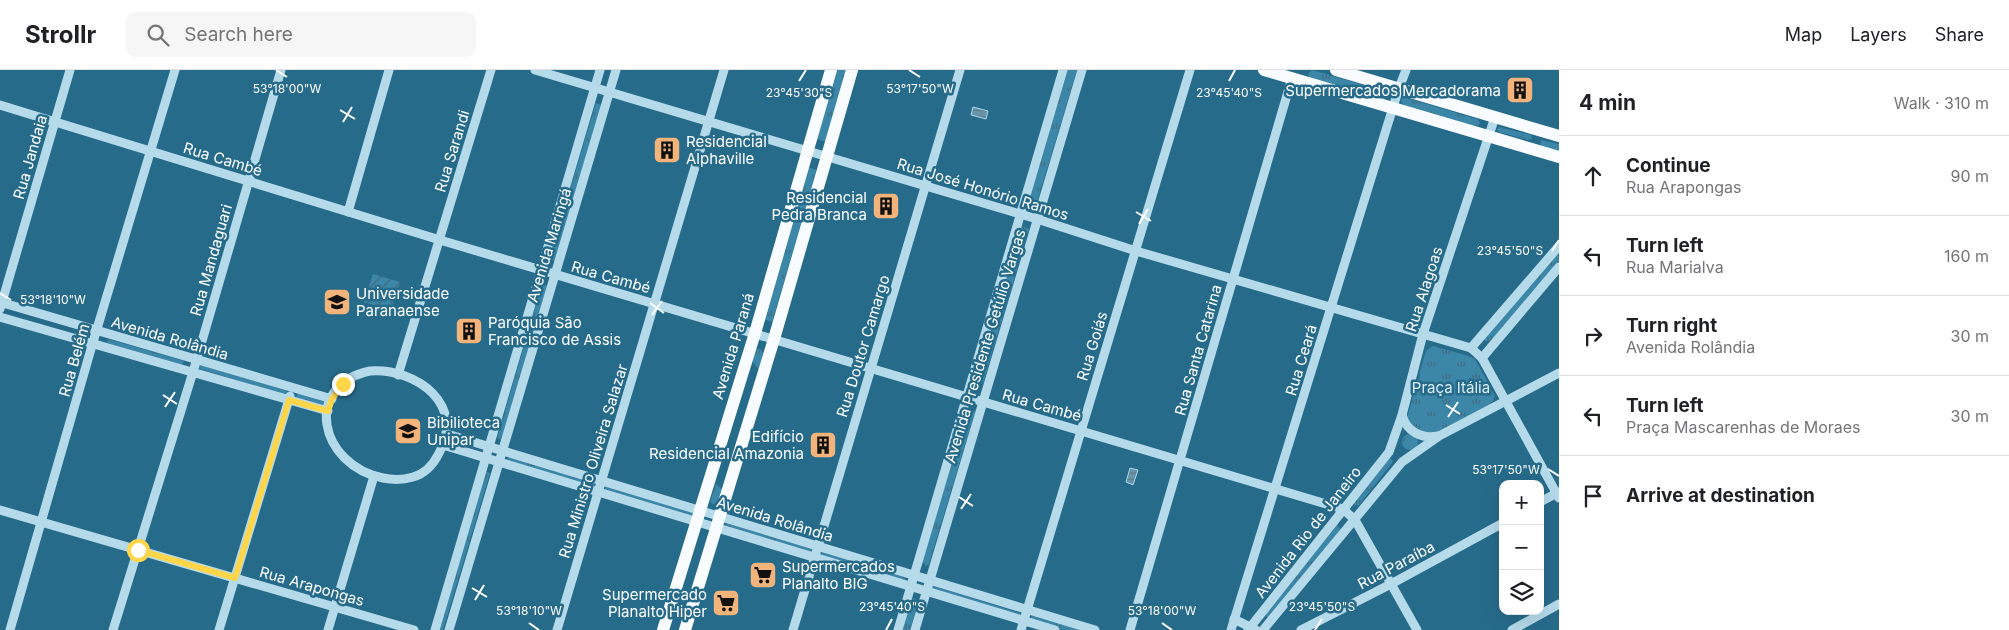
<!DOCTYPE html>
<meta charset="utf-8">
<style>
body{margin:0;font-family:Inter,sans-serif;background:#f6f6f6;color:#202124}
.controls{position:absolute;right:15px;bottom:15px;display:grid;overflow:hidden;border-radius:10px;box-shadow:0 5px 20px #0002}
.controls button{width:45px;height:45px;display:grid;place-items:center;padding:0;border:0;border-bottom:1px solid #e0e0e0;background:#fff;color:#202124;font:25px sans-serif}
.stop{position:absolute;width:15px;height:15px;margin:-11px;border:4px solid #ffd54a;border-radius:50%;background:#fff}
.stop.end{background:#ffd54a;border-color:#fff;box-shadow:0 1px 5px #0008}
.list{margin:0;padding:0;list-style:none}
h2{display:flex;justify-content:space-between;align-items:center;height:65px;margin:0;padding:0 20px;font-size:21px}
h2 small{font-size:16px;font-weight:400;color:#757577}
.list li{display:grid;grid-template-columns:32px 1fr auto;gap:15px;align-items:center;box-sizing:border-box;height:80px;padding:0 20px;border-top:1px solid #e0e0e0}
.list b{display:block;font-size:19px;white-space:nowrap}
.list p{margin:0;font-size:16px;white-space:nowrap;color:#757577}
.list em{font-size:16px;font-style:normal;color:#757577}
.icon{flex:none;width:28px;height:28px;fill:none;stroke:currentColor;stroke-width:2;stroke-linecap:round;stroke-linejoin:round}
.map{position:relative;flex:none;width:1559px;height:560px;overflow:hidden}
header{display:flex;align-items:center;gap:30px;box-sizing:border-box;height:70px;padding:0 25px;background:#fff;border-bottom:1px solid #e0e0e0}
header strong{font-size:24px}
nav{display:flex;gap:28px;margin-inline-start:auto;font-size:18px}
.search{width:350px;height:45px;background:#f6f6f6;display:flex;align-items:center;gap:12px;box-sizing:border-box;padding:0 18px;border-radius:10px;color:#757577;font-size:19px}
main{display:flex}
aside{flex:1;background:#fff}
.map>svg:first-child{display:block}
</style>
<header>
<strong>Strollr</strong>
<div class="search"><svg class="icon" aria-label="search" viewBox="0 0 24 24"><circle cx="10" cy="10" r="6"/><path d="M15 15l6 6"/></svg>Search here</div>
<nav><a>Map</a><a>Layers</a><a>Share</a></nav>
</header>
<main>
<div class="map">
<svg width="1559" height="560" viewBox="0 0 1559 560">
<defs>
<pattern id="park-tufts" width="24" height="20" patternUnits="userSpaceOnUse" patternTransform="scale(1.25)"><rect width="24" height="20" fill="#3c86a8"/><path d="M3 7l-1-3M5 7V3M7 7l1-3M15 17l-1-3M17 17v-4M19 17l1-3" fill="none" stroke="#436c7f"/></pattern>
<pattern id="garden-furrows" width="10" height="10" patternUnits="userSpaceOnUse" patternTransform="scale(1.25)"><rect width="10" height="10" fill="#3c86a8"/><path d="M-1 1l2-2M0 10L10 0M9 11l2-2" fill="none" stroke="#436c7f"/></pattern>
<pattern id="water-rules" width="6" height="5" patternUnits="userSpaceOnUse" patternTransform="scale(1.25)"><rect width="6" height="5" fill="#6894a9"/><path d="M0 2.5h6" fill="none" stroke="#5e7b88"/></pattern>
</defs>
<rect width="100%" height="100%" fill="#276b8b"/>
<!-- park -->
<g fill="url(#park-tufts)">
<path d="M838 0H847L826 72 817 69Z"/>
<path d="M1068 0H1077L1037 132 1033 135 1030 134 1029 130Z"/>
<path d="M1312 0 1384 21 1386 26 1384 29 1309 8 1308 4Z"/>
<path d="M1403 27 1477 49 1480 53 1477 57 1404 35 1401 31Z"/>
<path d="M596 33 602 35 555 191 549 190Z"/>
<path d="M1499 57 1531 65 1532 69 1528 70 1499 62 1497 60Z"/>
<path d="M1541 70 1559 74V82L1540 76Z"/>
<path d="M808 97 817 100 772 252 763 249Z"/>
<path d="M1024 156 1029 159 983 313 979 315 974 311 1021 157Z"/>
<path d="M1558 183 1559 191 1491 271H1485L1484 269Z"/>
<path d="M542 214 548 216 503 370 497 369Z"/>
<path d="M108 269 184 291 182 295 107 273Z"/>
<path d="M1433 276 1468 286 1475 289 1495 326 1493 331 1489 335 1441 360C1427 366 1413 362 1407 348L1425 284 1427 280Z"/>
<path d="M756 279H760L763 283 759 300 752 291Z"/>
<path d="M199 294 287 321 285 325 197 298Z"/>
<path d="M298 323 325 332 323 335 296 327Z"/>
<path d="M969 339 975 342 929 494 926 496 922 492 967 341Z"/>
<circle cx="1410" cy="372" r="8"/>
<path d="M508 387 595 413 593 419 507 393Z"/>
<path d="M1390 388 1393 391 1392 393 1359 435H1355L1353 433Z"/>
<path d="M484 401 490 403 443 560 437 559Z"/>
<path d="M716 414 723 420 719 434 716 436 710 432Z"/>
<path d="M606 416 693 442 691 448 604 422Z"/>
<path d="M726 453 812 479 811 484 725 458Z"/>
<path d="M1337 455 1341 460 1269 549 1266 546V543Z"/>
<path d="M822 482 905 507 904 512 820 487Z"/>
<path d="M933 516 1023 544 1022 548 931 520Z"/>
<path d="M914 528 918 531 910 560H902L911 530Z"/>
<path d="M1032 546 1080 560H1064L1030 550Z"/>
</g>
<!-- garden -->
<path fill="url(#garden-furrows)" d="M373 204 400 212 391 241 364 232Z"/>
<!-- water -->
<g fill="url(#water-rules)" stroke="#aad7ea">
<path d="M973 37 988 41 986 49 971 45Z"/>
<path d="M1130 398 1138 400 1133 415 1126 412Z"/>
</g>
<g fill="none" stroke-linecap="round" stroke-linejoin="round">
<!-- minor -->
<g stroke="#b5daea" stroke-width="9">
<path d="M535 0 1037 149 1136 181 1471 278 1482 288 1559 428"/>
<path d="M0 35 440 170 1343 439 1355 450 1417 560"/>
<path d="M348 142 389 0"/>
<path d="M0 232 332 329"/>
<path d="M0 239 70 0"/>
<path d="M0 247 328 341"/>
<path d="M1471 278 1559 176"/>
<path d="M1482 288 1559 197"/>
<path d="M370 301C418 298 467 336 438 385 433 395 424 404 413 407 403 410 393 410 383 408 319 395 302 315 370 301Z"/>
<path d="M398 305 491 0"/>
<path d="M1402 345C1407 362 1421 369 1438 366"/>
<path d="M447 364 1095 560"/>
<path d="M443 375 1055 560"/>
<path d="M1540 432 1559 422"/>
<path d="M0 440 414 560"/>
<path d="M1234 549 1256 560"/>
<path d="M10 560 93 272 175 0"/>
<path d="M113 560 193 302 281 0"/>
<path d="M219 560 290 326"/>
<path d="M328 560 374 406"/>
<path d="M435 560 600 0"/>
<path d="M449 560 616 0"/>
<path d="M557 560 724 0"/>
<path d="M793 560 960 0"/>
<path d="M898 560 1063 0"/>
<path d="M915 560 1082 0"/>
<path d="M1021 560 1190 0"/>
<path d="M1130 560 1292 8"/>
<path d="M1231 560 1399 18 1406 0"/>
<path d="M1248 560 1389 382 1402 345 1423 264 1495 47"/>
<path d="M1263 560 1402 392 1439 366 1559 303"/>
<path d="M1301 560 1391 514 1503 453"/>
<path d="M1512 560 1559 534"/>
</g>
<!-- major -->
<g stroke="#f9fcfe" stroke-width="12">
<path d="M1264 0 1559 87"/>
<path d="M1336 0 1559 66"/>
<path d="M663 560 755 263 831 0"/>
<path d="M685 560 774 269 852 0"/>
</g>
</g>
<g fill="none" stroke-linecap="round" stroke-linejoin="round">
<!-- route -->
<path stroke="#ffd54a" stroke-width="6" d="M138 480 235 508 289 330 328 341 332 329 343 314"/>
</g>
<!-- ticks -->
<path fill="none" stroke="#fff" stroke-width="2" d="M276 0 287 7M909 0 920 7M799 11 806 0M1229 11 1235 0M340 40 355 49M343 52 352 37M1136 142 1151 151M1139 154 1148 139M1552 181 1559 170M0 223 11 230M650 233 664 243M652 245 662 231M163 325 177 334M1446 335 1460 344M165 337 175 322M1448 347 1458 332M1548 399 1559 406M959 427 973 436M961 439 971 424M472 518 487 527M475 530 484 515M529 553 539 560M1162 553 1172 560M886 560 892 549M1315 560 1322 549"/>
<!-- icons -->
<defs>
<g id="building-square" transform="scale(1.4375)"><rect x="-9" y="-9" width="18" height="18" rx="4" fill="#f2b47b" stroke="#276b8b"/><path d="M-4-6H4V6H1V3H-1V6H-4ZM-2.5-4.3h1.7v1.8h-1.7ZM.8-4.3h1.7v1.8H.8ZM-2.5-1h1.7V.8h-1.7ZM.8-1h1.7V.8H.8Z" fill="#111"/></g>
<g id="university-square" transform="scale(1.4375)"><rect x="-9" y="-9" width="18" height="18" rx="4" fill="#f2b47b" stroke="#276b8b"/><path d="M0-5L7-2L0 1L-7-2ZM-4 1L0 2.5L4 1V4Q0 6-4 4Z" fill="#111"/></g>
<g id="supermarket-square" transform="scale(1.4375)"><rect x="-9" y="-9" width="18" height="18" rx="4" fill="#f2b47b" stroke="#276b8b"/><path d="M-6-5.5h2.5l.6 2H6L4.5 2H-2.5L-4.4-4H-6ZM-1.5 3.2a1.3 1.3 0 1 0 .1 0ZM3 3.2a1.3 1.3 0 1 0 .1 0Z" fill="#111"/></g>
</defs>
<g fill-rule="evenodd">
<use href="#building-square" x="1520" y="20"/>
<use href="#building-square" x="667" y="80"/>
<use href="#building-square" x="886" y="136"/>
<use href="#university-square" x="337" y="232"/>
<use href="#building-square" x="469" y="261"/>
<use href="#university-square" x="408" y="361"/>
<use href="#building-square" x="823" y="375"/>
<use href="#supermarket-square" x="763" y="505"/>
<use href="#supermarket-square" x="726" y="533"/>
</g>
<g text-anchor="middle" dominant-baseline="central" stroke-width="5" stroke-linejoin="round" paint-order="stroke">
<!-- poi labels -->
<g font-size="15" fill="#fff" stroke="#276b8b" text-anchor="start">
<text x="1501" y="20" text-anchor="end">Supermercados Mercadorama</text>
<text x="686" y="71">Residencial<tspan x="686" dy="17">Alphaville</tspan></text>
<text x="867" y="127" text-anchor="end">Residencial<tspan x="867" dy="17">Pedra Branca</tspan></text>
<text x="356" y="223">Universidade<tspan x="356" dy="17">Paranaense</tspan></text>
<text x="488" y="252">Paróquia São<tspan x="488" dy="17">Francisco de Assis</tspan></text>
<text x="427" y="352">Bibilioteca<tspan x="427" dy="17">Unipar</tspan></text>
<text x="804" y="366" text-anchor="end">Edifício<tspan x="804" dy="17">Residencial Amazonia</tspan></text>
<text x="782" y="496">Supermercados<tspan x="782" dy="17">Planalto BIG</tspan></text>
<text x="707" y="524" text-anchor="end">Supermercado<tspan x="707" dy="17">Planalto Hiper</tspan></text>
</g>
<!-- street labels -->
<g font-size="15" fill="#fff" stroke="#276b8b">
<text transform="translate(452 81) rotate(-73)">Rua Sarandi</text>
<text transform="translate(30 87) rotate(-74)">Rua Jandaia</text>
<text transform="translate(223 89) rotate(17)">Rua Cambé</text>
<text transform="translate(983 119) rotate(17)">Rua José Honório Ramos</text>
<text transform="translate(549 175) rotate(-73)">Avenida Maringá</text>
<text transform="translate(211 190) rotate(-74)">Rua Mandaguari</text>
<text transform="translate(611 207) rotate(16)">Rua Cambé</text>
<text transform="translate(1424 219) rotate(-72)">Rua Alagoas</text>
<text transform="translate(170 268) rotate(16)">Avenida Rolândia</text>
<text transform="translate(733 276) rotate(-73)">Avenida Paraná</text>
<text transform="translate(863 276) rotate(-73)">Rua Doutor Camargo</text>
<text transform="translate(985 276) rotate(-73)">Avenida Presidente Getúlio Vargas</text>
<text transform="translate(1092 276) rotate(-73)">Rua Goiás</text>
<text transform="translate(1198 280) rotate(-74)">Rua Santa Catarina</text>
<text transform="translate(74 290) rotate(-74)">Rua Belém</text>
<text transform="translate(1301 290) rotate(-73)">Rua Ceará</text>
<text transform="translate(1042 335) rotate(16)">Rua Cambé</text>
<text transform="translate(593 391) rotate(-73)">Rua Ministro Oliveira Salazar</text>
<text transform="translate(775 449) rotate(17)">Avenida Rolândia</text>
<text transform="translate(1308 462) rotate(-52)">Avenida Rio de Janeiro</text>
<text transform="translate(1396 495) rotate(-28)">Rua Paraíba</text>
<text transform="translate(312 516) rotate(16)">Rua Arapongas</text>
</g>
<!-- park labels -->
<g font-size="15" fill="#daeef8" stroke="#276b8b">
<text x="1451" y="317">Praça Itália</text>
</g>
</g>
<g font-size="12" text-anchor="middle" fill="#fff" stroke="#276b8b" stroke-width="5" stroke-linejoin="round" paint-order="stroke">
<text x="920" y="23">53°17'50"W</text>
<text x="287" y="23">53°18'00"W</text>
<text x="799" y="27">23°45'30"S</text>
<text x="1229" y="27">23°45'40"S</text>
<text x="1510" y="185">23°45'50"S</text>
<text x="53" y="234">53°18'10"W</text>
<text x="1506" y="404">53°17'50"W</text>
<text x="892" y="541">23°45'40"S</text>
<text x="1322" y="541">23°45'50"S</text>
<text x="529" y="545">53°18'10"W</text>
<text x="1162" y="545">53°18'00"W</text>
</g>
</svg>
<div class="controls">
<button>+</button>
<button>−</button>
<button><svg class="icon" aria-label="layers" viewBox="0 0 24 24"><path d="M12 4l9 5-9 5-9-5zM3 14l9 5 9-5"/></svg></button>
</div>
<div class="stop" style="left:138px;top:480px"></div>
<div class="stop end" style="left:343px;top:314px"></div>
</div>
<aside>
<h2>4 min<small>Walk · 310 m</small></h2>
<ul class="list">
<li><svg class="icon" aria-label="ahead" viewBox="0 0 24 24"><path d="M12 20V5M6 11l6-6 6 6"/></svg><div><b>Continue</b><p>Rua Arapongas</p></div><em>90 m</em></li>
<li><svg class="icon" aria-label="left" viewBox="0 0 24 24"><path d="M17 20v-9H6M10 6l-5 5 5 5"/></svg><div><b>Turn left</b><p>Rua Marialva</p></div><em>160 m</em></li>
<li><svg class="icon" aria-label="right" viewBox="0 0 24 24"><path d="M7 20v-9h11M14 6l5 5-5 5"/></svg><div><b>Turn right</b><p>Avenida Rolândia</p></div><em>30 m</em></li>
<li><svg class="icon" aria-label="left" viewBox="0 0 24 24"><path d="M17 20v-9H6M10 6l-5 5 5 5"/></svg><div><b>Turn left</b><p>Praça Mascarenhas de Moraes</p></div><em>30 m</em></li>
<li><svg class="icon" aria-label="arrive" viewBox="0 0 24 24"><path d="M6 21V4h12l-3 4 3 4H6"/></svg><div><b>Arrive at destination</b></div></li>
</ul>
</aside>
</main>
